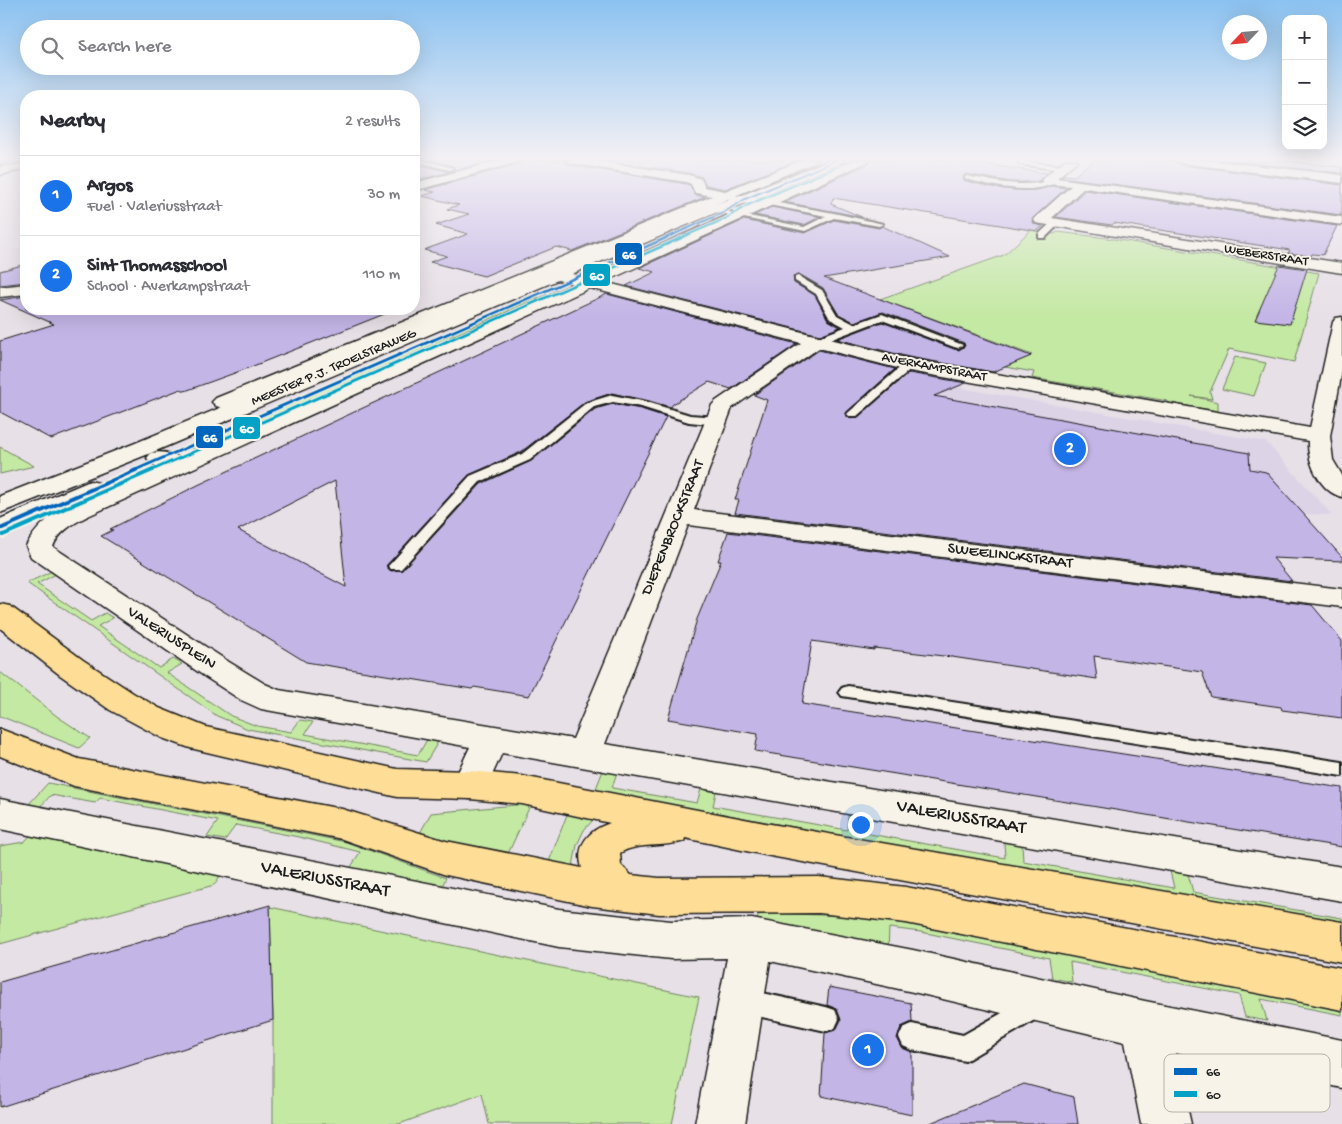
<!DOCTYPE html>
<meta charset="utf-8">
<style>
body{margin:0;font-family:"Gochi Hand",sans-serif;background:#f2f2f3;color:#2b2b33}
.controls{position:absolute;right:15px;top:15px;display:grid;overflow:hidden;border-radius:10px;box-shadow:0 5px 20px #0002}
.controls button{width:45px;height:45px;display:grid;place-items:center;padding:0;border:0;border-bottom:1px solid #e1e1e2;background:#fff;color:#2b2b33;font:25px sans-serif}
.compass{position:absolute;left:1222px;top:15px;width:45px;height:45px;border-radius:50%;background:#fff;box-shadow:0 5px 20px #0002;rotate:244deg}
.you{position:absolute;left:860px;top:824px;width:18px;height:18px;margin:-12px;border:4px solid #fff;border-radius:50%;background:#1a73e8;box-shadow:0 0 0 8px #1a73e833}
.badge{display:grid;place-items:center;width:32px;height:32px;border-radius:50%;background:#1a73e8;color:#fff;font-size:16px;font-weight:700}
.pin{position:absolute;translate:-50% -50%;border:2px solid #fff;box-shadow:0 1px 5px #0006}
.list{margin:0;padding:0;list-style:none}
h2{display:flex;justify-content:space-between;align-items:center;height:65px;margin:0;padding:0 20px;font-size:21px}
h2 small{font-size:16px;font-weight:400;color:#7c7c81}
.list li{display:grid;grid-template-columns:32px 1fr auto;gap:15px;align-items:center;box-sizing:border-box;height:80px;padding:0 20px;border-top:1px solid #e1e1e2}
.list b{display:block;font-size:19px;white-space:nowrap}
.list p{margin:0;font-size:16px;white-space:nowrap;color:#7c7c81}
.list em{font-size:16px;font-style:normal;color:#7c7c81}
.icon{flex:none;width:28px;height:28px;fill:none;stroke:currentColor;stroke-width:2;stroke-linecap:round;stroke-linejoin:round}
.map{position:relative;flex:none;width:1342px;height:1124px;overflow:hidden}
.search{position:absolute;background:#fff;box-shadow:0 5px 20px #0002;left:20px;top:20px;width:400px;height:55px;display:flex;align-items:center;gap:12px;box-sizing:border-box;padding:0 18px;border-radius:28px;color:#7c7c81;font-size:19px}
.panel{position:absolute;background:#fff;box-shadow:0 5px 20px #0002;left:20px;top:90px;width:400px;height:225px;border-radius:20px}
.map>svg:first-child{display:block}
</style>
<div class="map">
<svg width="1342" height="1124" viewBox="0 0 1342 1124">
<rect width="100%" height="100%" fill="#e7e0e7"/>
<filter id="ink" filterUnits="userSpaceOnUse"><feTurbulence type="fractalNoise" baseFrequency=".02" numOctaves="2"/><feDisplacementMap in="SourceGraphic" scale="10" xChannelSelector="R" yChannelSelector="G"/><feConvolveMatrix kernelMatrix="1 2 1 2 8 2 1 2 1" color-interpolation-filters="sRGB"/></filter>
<g filter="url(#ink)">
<!-- built -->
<path fill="#dcd3e7" d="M892 376 1266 442 1332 515 1222 511 834 424Z"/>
<!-- green -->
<g fill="#c4e9a3" stroke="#708260">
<path d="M722 216H728L597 274H591Z"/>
<path d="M1031 230 1054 234 1058 232 1107 238 1319 273 1294 362 1229 349 1210 392 1212 399 1191 396 1218 402V411L1168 403V401L1032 378 1034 372 1005 367 1032 355 880 299 1004 255Z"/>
<path d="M537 297 542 298 209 445 192 449V447Z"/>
<path d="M1235 357 1266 363 1254 396 1222 389Z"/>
<path d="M0 447 34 466 0 474Z"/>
<path d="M52 571 56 574 37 584 91 621 105 613 113 618 98 626 159 668 173 659 182 664 167 673 231 716 257 726 291 732 300 720 313 722 305 734 418 755 428 738 436 739 438 742 426 762 248 729 217 716 27 583Z"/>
<path d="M0 672 58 717 90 738 79 748 0 716Z"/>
<path d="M604 768 618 769 612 788 697 803 701 789 716 792 713 806 847 830 848 815 864 818V833L1005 858 1004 842 1022 845 1023 861 1174 888 1170 871 1188 874 1193 892 1342 918V926L595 791Z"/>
<path d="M48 783 346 842 446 878 440 890 348 872 360 852 299 837 236 825 225 840 207 837 218 821 100 798 95 803 51 795 38 809 28 805Z"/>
<path d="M526 804 529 808 507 856 479 851 420 833 431 813Z"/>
<path d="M568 812 594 819 584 830 577 845 573 866 569 868 548 864Z"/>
<path d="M33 833 222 873 214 885 0 944V846L24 842Z"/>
<path d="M270 907 699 997 672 1124H489L482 1094 399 1124H273V1020Z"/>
<path d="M759 913 854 916 899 921 1342 1007V1015L1261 999 1267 1021 1245 1017 1239 995 1070 962 1072 982 1052 978 1049 958 921 932 889 928 888 951 756 924Z"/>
</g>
<!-- building -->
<g fill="#c3b5e6" stroke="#1c1c1c" fill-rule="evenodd">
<path d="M428 160H496L451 171 455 168 453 166Z"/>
<path d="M522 160H562L570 165 686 184 690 185 695 195 705 197 572 251 556 247 484 276 430 262 447 256 424 250 468 234 436 225 469 214 447 209 459 205 422 196 435 192 425 190 518 164Z"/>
<path d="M599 160H799L725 189 706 185 702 177 689 173Z"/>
<path d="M870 160H952L1047 173 1039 181 1032 182H1011L967 174 964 175 963 179 986 186 1012 190H1037L1051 186 1066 188 1032 219 1034 224 1043 226 1037 231 833 198 831 204 862 217 784 202 868 164Z"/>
<path d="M1094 160H1173L1181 165 1342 185V211L1341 215 1061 177 1064 175 1074 176Z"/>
<path d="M1220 160 1269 162 1277 160 1342 167V173Z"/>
<path d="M414 163 449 172 414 181Z"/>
<path d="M1085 190 1337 226 1323 255 1312 254 1311 256 1288 253 1290 250 1114 223 1112 225 1056 217Z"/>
<path d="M772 207 820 217 804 225 755 215Z"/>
<path d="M716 215 723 216 617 263 609 260Z"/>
<path d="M744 220 805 233 834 220 879 228 882 226 950 257 824 278 1031 356 993 372 909 357 837 339 882 322 954 349 959 350 965 346 964 343 883 312 854 322 838 314 823 288 799 274 793 276 794 283 815 295 828 320 840 327 820 335 626 286 655 272 639 268Z"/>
<path d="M26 264V282L0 285V271Z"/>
<path d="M1279 265 1307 269 1290 324 1255 320Z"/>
<path d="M607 294 797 344 731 389 709 382 673 404 671 407 612 393 585 402 521 452 469 475 387 565V567L391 571 402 570 481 484 531 461 595 409 613 404 641 409 666 417 529 696 474 687 472 689 306 662 101 536 113 530 110 529 198 485ZM335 481 346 587 238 530Z"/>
<path d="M26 296V309H392V311L243 370 185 391 181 389 51 439 0 412V341L54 324 0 300Z"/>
<path d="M819 350 895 369 846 413 849 418 858 417 909 373 966 383 934 396 1249 453 1250 469 1266 472 1342 557V561L1273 558 1292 581 735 513 739 500H735L767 400 754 395Z"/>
<path d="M728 532 1312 605 1342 641V718L1282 710 1281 707 1211 697 1202 672 1094 656 1097 679 952 657 874 648V650L812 641 802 704 1342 788V847L755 751 758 734 668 719 697 619 721 561H718Z"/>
<path d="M270 905 273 1020 0 1107V982Z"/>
<path d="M829 987 911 1003 912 1022 901 1027 897 1038 902 1048 912 1052V1115L821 1096 825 1033 836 1030 841 1020 837 1009 827 1005Z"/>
<path d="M1024 1084 1074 1097 1078 1124H928Z"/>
</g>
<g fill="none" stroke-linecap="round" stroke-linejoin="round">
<!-- service casing -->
<g stroke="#1c1c1c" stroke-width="4">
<g id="service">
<path d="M0 160H12L0 163Z"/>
<path d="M414 160H422L453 168 450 170 414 161Z"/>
<path d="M1021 161 1061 166 1064 168 1061 170 1019 164V162Z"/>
<path d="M967 176C997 182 1025 189 1054 179L1057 181C1036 197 989 185 965 179V177Z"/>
<path d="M745 197 834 213 883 224 879 226 834 218 805 231 706 210 710 208 804 227 826 216 743 200V198Z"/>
<path d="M1053 221 1060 223 1045 238H1039V234Z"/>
<path d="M798 276 822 290 837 315 854 324 882 314 963 345 958 348 954 347 882 320 819 344H811V340L845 327 830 319 816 294 795 281V277Z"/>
<path d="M909 362 914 365 913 367 857 416H849L847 414 849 412 905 363Z"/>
<path d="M612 395 647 402 690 415 718 417 724 421 718 425 689 422 641 407 613 402 594 407 530 460 480 482 401 569H391L388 566 391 563 470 476 522 454 586 403Z"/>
<path d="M848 686 1342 762V776L842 696 839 692 842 688Z"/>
<path d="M744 989 826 1007 835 1010 839 1019 835 1028 826 1031 744 1013 735 1009 732 1001 735 993Z"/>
<path d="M1034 995 1043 999 1046 1007 1043 1015 965 1061 912 1050 903 1046 899 1037 903 1028 912 1024 963 1035Z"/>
</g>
</g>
<!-- minor casing -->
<g stroke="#1c1c1c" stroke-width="3">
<g id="minor">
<path d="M502 160H520L518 162 414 191V183Z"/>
<path d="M564 160H589L689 175 701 179 705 187 725 191 803 160H818L816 162 737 195 736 199H728L557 270 587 278 854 160H868L867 162 604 282 909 359 1310 428 1333 322 1336 318 1342 317V371L1330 436 1333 460 1342 475V497C1320 492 1307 462 1308 441L909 371 819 348 732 408 694 510 1342 589V607L688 525 605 744 1342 867V901L502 753 483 795 470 799 457 795 452 785 470 747 261 709 241 700 207 678 31 557 26 546C35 529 47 518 64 509L573 284 543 276 230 406 223 408 216 406 212 402 216 398 712 196 695 193 691 184 686 182 570 163ZM590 288 801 343 716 401 712 405 573 739 279 690 265 684 229 662 53 547C58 532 74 523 88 516Z"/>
<path d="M1065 160H1078L1057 178 1342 217V225L1084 188 1052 218 1342 263V273L1036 223 1034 220 1036 217 1071 186 1047 184 1041 180Z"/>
<path d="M26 163V169L0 175V167Z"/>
<path d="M26 284V294L0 297V287Z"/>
<path d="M0 799 559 909 671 921 752 919 913 950 1145 1001 1342 1040V1088L1175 1053 1191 1124H1141L1125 1042 913 992 770 961 745 1124H695L727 958 671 959 559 947 0 829Z"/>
</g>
</g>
<!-- tertiary casing -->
<g stroke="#1c1c1c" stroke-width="3">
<path id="tertiary" d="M1175 160H1207L1342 175V183L1181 163Z"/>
</g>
<!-- secondary casing -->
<g stroke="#1c1c1c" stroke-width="3">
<g id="secondary">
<path d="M829 160H844L842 162 750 202 715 213 151 453C164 450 181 455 188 466L184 471C172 474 155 469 147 458L151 453 0 513V496L133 444 705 207 740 196Z"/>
<path d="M90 481 99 483 102 488 99 493 9 535 0 537V519Z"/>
</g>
</g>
<!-- primary casing -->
<g stroke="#1c1c1c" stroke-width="3">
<path id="primary" d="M0 604 10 606 83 660 133 693 159 708 206 727 397 769 470 771 522 776 765 823 1342 922V962L765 855 685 838 684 841C663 848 638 842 620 853L621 865 631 875 659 878 819 877 906 887 1342 968V1010L906 923 819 913 659 914 592 906 446 875 342 839 74 786 0 756V729L79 759 342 809 446 841 582 868C575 845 589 830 610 823L522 804 470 799 397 797 190 748 162 738 110 710 60 675 0 628Z"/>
</g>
<!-- service -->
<use href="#service" fill="#f7f3e8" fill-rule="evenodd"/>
<!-- minor -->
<use href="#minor" fill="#f7f3e8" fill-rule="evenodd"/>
<!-- tertiary -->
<use href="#tertiary" fill="#f7f3e8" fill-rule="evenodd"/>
<!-- secondary -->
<use href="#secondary" fill="#f7f3e8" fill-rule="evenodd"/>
<!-- primary -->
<use href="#primary" fill="#fedd96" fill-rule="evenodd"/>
<!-- bus-1-far3 casing -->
<g stroke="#f7f3e8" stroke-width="4">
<path id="bus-1-far3" d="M663 239 723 213 745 199 837 160"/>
</g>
<!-- bus-1-far2 casing -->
<g stroke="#f7f3e8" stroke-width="5">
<path id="bus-1-far2" d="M431 341 666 238"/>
</g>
<!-- bus-1-far1 casing -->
<g stroke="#f7f3e8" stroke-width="6">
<path id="bus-1-far1" d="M133 471 433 340"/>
</g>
<!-- bus-1 casing -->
<g stroke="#f7f3e8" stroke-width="8">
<path id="bus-1" d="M0 529 136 470"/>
</g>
<!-- bus-2-far3 casing -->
<g stroke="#f7f3e8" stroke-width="4">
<path id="bus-2-far3" d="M678 239 725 219 748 205 839 166"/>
</g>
<!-- bus-2-far2 casing -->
<g stroke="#f7f3e8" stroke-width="5">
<path id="bus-2-far2" d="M447 341 681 238"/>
</g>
<!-- bus-2-far1 casing -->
<g stroke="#f7f3e8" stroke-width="6">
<path id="bus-2-far1" d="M150 471 450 340"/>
</g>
<!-- bus-2 casing -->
<g stroke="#f7f3e8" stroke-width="8">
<path id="bus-2" d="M3 535 153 470"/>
</g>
<!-- bus-1-far3 -->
<use href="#bus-1-far3" stroke="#0065bd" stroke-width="2"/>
<!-- bus-1-far2 -->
<use href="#bus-1-far2" stroke="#0065bd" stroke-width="2.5"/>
<!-- bus-1-far1 -->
<use href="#bus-1-far1" stroke="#0065bd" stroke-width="3"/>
<!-- bus-1 -->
<use href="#bus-1" stroke="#0065bd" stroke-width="4"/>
<!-- bus-2-far3 -->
<use href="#bus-2-far3" stroke="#01a2c5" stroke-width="2"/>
<!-- bus-2-far2 -->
<use href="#bus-2-far2" stroke="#01a2c5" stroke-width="2.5"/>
<!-- bus-2-far1 -->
<use href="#bus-2-far1" stroke="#01a2c5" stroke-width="3"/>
<!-- bus-2 -->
<use href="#bus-2" stroke="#01a2c5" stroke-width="4"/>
</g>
</g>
<!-- sky -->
<linearGradient id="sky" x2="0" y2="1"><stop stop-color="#8bc2f1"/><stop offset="0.5" stop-color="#f4f1f4"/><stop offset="1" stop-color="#f4f1f4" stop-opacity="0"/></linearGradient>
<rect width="1342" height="317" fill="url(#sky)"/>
<g text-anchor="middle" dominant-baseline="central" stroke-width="4" stroke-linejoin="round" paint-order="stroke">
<!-- far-street labels -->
<g font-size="14" fill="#1c1c1c" stroke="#f7f3e8">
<text transform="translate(1266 256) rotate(9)">WEBERSTRAAT</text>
<text transform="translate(334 368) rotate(-23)">MEESTER P.J. TROELSTRAWEG</text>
<text transform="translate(934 368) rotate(11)">AVERKAMPSTRAAT</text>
</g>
<!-- street labels -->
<g font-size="16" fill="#1c1c1c" stroke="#f7f3e8">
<text transform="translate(674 528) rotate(-68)">DIEPENBROCKSTRAAT</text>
<text transform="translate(1010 557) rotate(7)">SWEELINCKSTRAAT</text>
<text transform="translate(171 639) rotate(33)">VALERIUSPLEIN</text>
</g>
<!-- near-street labels -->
<g font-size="19" fill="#1c1c1c" stroke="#f7f3e8">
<text transform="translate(961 818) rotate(10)">VALERIUSSTRAAT</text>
<text transform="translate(325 880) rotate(11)">VALERIUSSTRAAT</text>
</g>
</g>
<!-- legend -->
<rect x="1164" y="1054" width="166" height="58" rx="8" fill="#f7f3e8" stroke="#b5b2ab" stroke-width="1"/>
<rect x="1174" y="1068" width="23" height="7" fill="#0065bd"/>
<rect x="1174" y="1091" width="23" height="6" fill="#01a2c5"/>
<g font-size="14" fill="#1c1c1c">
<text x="1206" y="1076">66</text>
<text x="1206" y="1099">60</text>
</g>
<g stroke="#f7f3e8" stroke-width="2">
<rect x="614" y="242" width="29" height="24" rx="5" fill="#0065bd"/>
<rect x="582" y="263" width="29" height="24" rx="5" fill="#01a2c5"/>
<rect x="232" y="416" width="29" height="24" rx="5" fill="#01a2c5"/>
<rect x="195" y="425" width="29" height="24" rx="5" fill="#0065bd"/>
</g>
<g font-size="14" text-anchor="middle" font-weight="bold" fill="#fff">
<text x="629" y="259">66</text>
<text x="597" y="280">60</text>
<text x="247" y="433">60</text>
<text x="210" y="442">66</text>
</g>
</svg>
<div class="controls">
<button>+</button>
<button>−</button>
<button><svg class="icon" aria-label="layers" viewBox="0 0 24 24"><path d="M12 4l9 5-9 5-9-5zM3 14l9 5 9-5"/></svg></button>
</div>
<svg class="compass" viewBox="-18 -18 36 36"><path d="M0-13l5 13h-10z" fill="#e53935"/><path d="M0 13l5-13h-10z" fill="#7c7c81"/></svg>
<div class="you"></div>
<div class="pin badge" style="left:868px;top:1050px">1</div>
<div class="pin badge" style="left:1070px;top:449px">2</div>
<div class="search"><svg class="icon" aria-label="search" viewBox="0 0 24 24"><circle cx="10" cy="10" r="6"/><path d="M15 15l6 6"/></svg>Search here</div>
<section class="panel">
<h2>Nearby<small>2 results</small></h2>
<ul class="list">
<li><span class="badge">1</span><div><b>Argos</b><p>Fuel · Valeriusstraat</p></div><em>30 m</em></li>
<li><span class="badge">2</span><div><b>Sint Thomasschool</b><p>School · Averkampstraat</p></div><em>110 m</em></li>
</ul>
</section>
</div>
